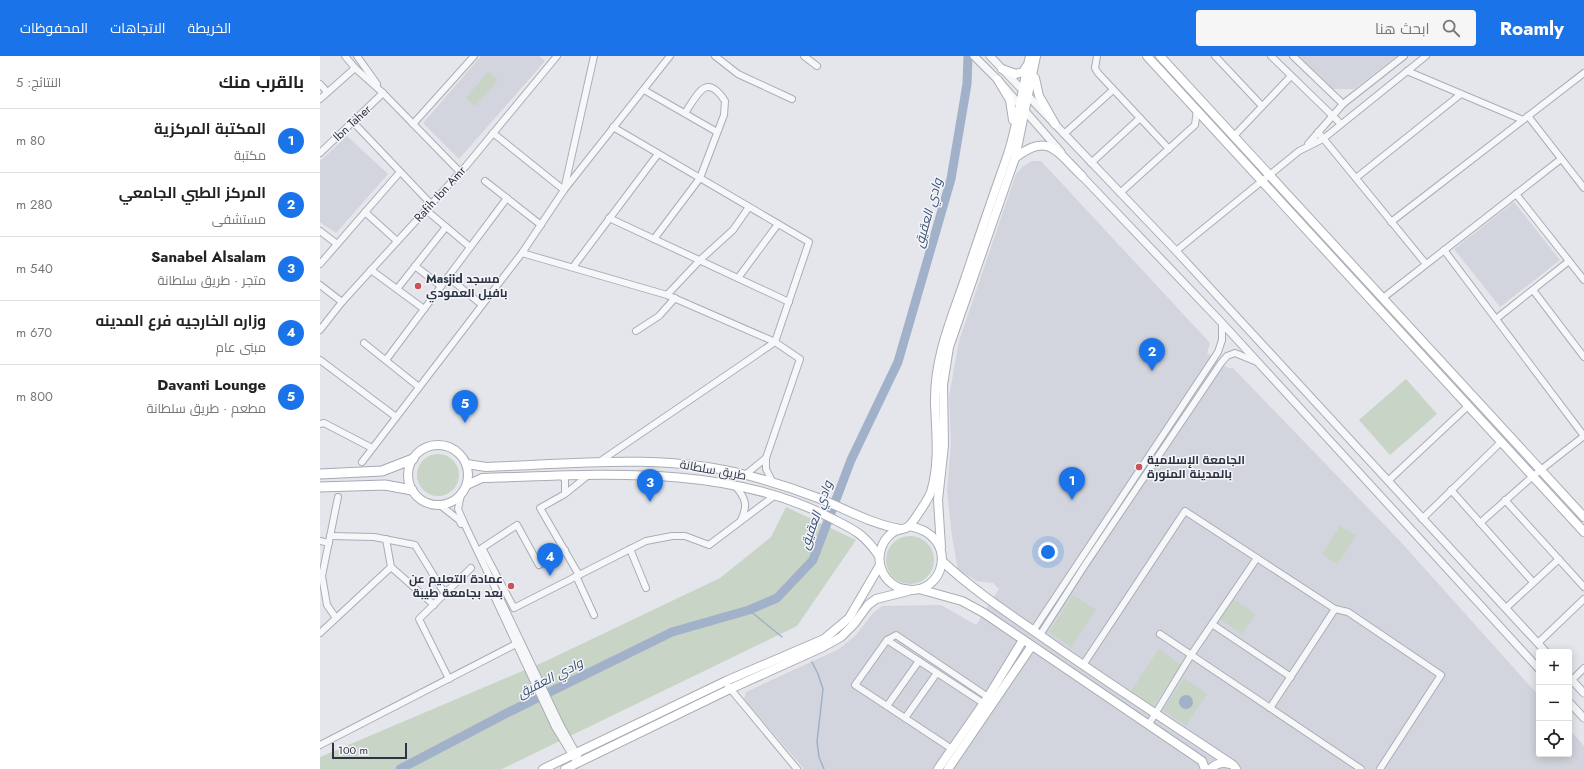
<!DOCTYPE html>
<html lang="ar">
<meta charset="utf-8">
<style>
body{margin:0;font-family:Jost,Cairo,sans-serif;background:#f6f6f6;color:#222;direction:rtl}
.controls{position:absolute;right:12px;bottom:12px;display:grid;overflow:hidden;border-radius:4px;box-shadow:0 2px 10px #0003}
.controls button{width:36px;height:36px;display:grid;place-items:center;padding:0;border:0;border-bottom:1px solid #e0e0e0;background:#fff;color:#222;font:20px sans-serif}
.scale{position:absolute;left:12px;bottom:10px;width:75px;box-sizing:border-box;padding-left:4px;border:2px solid #2c3343;border-top:0;font-size:11px;line-height:14px;white-space:nowrap;color:#2c3343;-webkit-text-stroke:3px #f4f5f8;paint-order:stroke}
.you{position:absolute;left:728px;top:496px;width:14px;height:14px;margin:-10px;border:3px solid #fff;border-radius:50%;background:#1a73e8;box-shadow:0 0 0 6px #1a73e833}
.badge{display:grid;place-items:center;width:26px;height:26px;border-radius:50%;background:#1a73e8;color:#fff;font-size:13px;font-weight:700}
.pin{position:absolute;translate:-50% -33px;filter:drop-shadow(0 1px 2px #0008)}
.pin::after{content:'';position:absolute;top:21px;width:14px;height:12px;background:inherit;clip-path:polygon(0 0,100% 0,50% 100%)}
.list{margin:0;padding:0;list-style:none}
h2{display:flex;justify-content:space-between;align-items:center;height:52px;margin:0;padding:0 16px;font-size:17px}
h2 small{font-size:13px;font-weight:400;color:#767676}
.list li{display:grid;grid-template-columns:26px 1fr auto;gap:12px;align-items:center;box-sizing:border-box;height:64px;padding:0 16px;border-top:1px solid #e0e0e0}
.list b{display:block;font-size:15px;white-space:nowrap}
.list p{margin:0;font-size:13px;white-space:nowrap;color:#767676}
.list em{font-size:13px;font-style:normal;color:#767676}
.icon{flex:none;width:22px;height:22px;fill:none;stroke:currentColor;stroke-width:2;stroke-linecap:round;stroke-linejoin:round}
.map{position:relative;flex:none;width:1264px;height:713px;overflow:hidden;direction:ltr}
header{display:flex;align-items:center;gap:24px;box-sizing:border-box;height:56px;padding:0 20px;background:#1a73e8;color:#fff}
header strong{font-size:19px}
nav{display:flex;gap:22px;margin-inline-start:auto;font-size:14px}
.search{width:280px;height:36px;background:#f6f6f6;display:flex;align-items:center;gap:10px;box-sizing:border-box;padding:0 14px;border-radius:4px;color:#767676;font-size:15px}
main{display:flex}
aside{flex:1;background:#fff}
.map>svg:first-child{display:block}
</style>
<header>
<strong>Roamly</strong>
<div class="search"><svg class="icon" aria-label="search" viewBox="0 0 24 24"><circle cx="10" cy="10" r="6"/><path d="M15 15l6 6"/></svg>ابحث هنا</div>
<nav><a>الخريطة</a><a>الاتجاهات</a><a>المحفوظات</a></nav>
</header>
<main>
<div class="map">
<svg width="1264" height="713" viewBox="0 0 1264 713">
<rect width="100%" height="100%" fill="#e4e6eb"/>
<!-- built -->
<g fill="#d2d5dd">
<path d="M161 0H219L225 5 139 103 103 67Z"/>
<path d="M979 0H1077L1034 33H1013Z"/>
<path d="M27 80 68 118 16 177 0 166V105Z"/>
<path d="M712 105H721L890 287 887 297 908 312H913L1079 484 1219 640V698H1249V673L1264 690V713H484L424 643 426 636 519 593 536 579 553 557 562 550 621 549 656 569 679 533 673 527 657 525 638 514 632 480 627 435 631 387 629 341 639 285 696 118 703 110Z"/>
<path d="M1194 146 1240 204 1180 251 1134 193Z"/>
</g>
<!-- green -->
<g fill="#c8d4c5">
<path d="M168 16 178 24 155 50 146 42Z"/>
<path d="M1086 323 1117 358 1070 399 1039 364Z"/>
<circle cx="118" cy="419" r="21"/>
<path d="M466 451 536 484 477 570 182 713H0V701L226 605 400 522 451 481Z"/>
<path d="M1020 470 1036 480 1017 508 1002 498Z"/>
<circle cx="590" cy="504" r="24"/>
<path d="M753 539 776 554 751 591 729 576Z"/>
<path d="M913 543 935 558 922 578 900 563Z"/>
<path d="M839 593 861 609 833 650 811 635Z"/>
<path d="M864 622 887 638 866 669 843 654Z"/>
</g>
<!-- water -->
<circle fill="#a1b1c9" cx="866" cy="646" r="7"/>
<g fill="none" stroke-linecap="round" stroke-linejoin="round">
<!-- stream -->
<g stroke="#a1b1c9" stroke-width="1.5">
<path d="M429 554 462 581"/>
<path d="M492 606 498 618 503 633 497 686 499 701 504 713"/>
</g>
<!-- river -->
<path stroke="#a1b1c9" stroke-width="9" d="M80 713 185 658 352 576 429 554 457 542 493 504 531 404 578 306 631 123 647 28 648 0"/>
<!-- minor casing -->
<g stroke="#a9adb5" stroke-width="8">
<g id="minor">
<path d="M25 0 35 12 63 37 140 116"/>
<path d="M37 0 57 28"/>
<path d="M395 0 418 18 472 43"/>
<path d="M484 0 497 10"/>
<path d="M777 0 775 12 778 17 849 93"/>
<path d="M895 0 942 50"/>
<path d="M951 0 1021 68"/>
<path d="M973 0 1023 48"/>
<path d="M1087 15 1203 64"/>
<path d="M0 28 7 36"/>
<path d="M324 34 397 76"/>
<path d="M0 43 35 12"/>
<path d="M1208 60 1264 132"/>
<path d="M33 66 111 148"/>
<path d="M93 68 154 0"/>
<path d="M998 76 1106 208"/>
<path d="M173 77 244 134 350 0"/>
<path d="M744 78 793 34"/>
<path d="M914 80 971 20"/>
<path d="M988 88 1023 48 1084 0"/>
<path d="M0 97 63 37"/>
<path d="M771 107 820 62"/>
<path d="M1036 122 1141 38"/>
<path d="M165 125 221 169"/>
<path d="M800 137 875 69 877 54"/>
<path d="M1196 138 1264 224"/>
<path d="M106 154 150 191"/>
<path d="M45 156 77 185"/>
<path d="M289 162 469 246"/>
<path d="M1071 166 1264 17"/>
<path d="M0 175 17 188"/>
<path d="M334 183 380 122 404 59 405 45C386 16 378 38 365 57"/>
<path d="M1124 194 1264 380"/>
<path d="M856 195 979 95 1003 83 1106 0"/>
<path d="M202 197 347 239 455 286 480 303 446 402V413L453 427"/>
<path d="M0 208 80 116"/>
<path d="M95 210 121 230"/>
<path d="M253 211 338 98"/>
<path d="M51 214 104 253"/>
<path d="M128 221 162 249"/>
<path d="M418 222 458 168"/>
<path d="M0 229 22 246"/>
<path d="M77 233 126 171"/>
<path d="M1213 234 1264 301"/>
<path d="M347 239 380 204 413 174 429 151"/>
<path d="M1063 242 1241 103"/>
<path d="M1176 263 1249 205"/>
<path d="M0 274 22 246 146 110 237 0"/>
<path d="M316 275 339 260 355 242"/>
<path d="M44 287 99 331"/>
<path d="M0 304 76 361"/>
<path d="M66 304 187 142"/>
<path d="M0 368 4 367 52 392"/>
<path d="M42 406 202 197 244 134 274 0"/>
<path d="M279 406 455 286 489 186 293 71"/>
<path d="M425 419 446 402"/>
<path d="M242 420 245 424V437"/>
<path d="M1068 425 1148 350"/>
<path d="M415 430C426 442 428 450 421 464"/>
<path d="M1131 434 1213 526"/>
<path d="M141 439 138 453 145 469 241 670 258 700"/>
<path d="M1185 444 1264 531"/>
<path d="M120 449 139 464 141 468"/>
<path d="M1102 463 1181 386"/>
<path d="M1160 467 1213 420 1264 380"/>
<path d="M10 480 54 481 95 489 125 538"/>
<path d="M66 483 71 511 114 549"/>
<path d="M0 485 9 487"/>
<path d="M310 493 326 532"/>
<path d="M245 494 219 509 197 469 162 492 194 552 326 485 352 480H365L389 489 454 440"/>
<path d="M259 519 220 452 245 438 266 421"/>
<path d="M256 520 274 559"/>
<path d="M174 540 235 671 257 707"/>
<path d="M1186 552 1239 503"/>
<path d="M16 562 7 549 2 520 18 441"/>
<path d="M892 568 971 621"/>
<path d="M713 575 898 296 902 284V267"/>
<path d="M0 577 71 511"/>
<path d="M840 578 1041 713"/>
<path d="M720 579 765 509 901 307 907 300 915 297 937 306"/>
<path d="M567 584 576 579 668 641"/>
<path d="M1218 587 1264 543"/>
<path d="M763 609 865 455 937 502"/>
<path d="M129 623 99 563 151 512"/>
<path d="M1252 624 1264 612"/>
<path d="M408 630 477 713"/>
<path d="M567 650 599 605"/>
<path d="M950 652 1015 553"/>
<path d="M585 662 617 617"/>
<path d="M829 668 871 599 937 502 1015 553 1028 556 1121 619 1060 713"/>
<path d="M0 689 196 588"/>
<path d="M632 693 535 629 567 584 663 647"/>
</g>
</g>
<!-- tertiary casing -->
<g stroke="#a9adb5" stroke-width="9">
<g id="tertiary">
<path d="M654 0 678 24 741 96"/>
<path d="M670 0 856 195 1226 596"/>
<path d="M758 116 902 267 1219 613"/>
<path d="M1249 621 1264 637"/>
<path d="M1249 646 1264 662"/>
</g>
</g>
<!-- secondary casing -->
<g stroke="#a9adb5" stroke-width="10">
<g id="secondary">
<path d="M827 0 1264 476"/>
<path d="M840 0 1264 461"/>
<path d="M682 13 696 18 703 16 706 11"/>
<path d="M715 22 719 40 735 68"/>
<path d="M678 24 690 44 693 64"/>
<path d="M695 102C728 75 737 96 762 120"/>
<circle cx="118" cy="419" r="30"/>
<path d="M147 408 166 411C251 408 343 397 426 419 450 425 475 433 498 442 526 453 551 468 580 473"/>
<path d="M147 429 162 422C276 419 401 407 507 460 532 473 543 476 559 500"/>
<path d="M589 470C641 479 625 542 584 533 576 532 567 525 563 517 556 504 560 486 572 477 577 473 583 474 588 471 592 468 609 442 611 436 620 407 616 376 615 347 614 304 630 266 644 226 658 184 672 143 687 101 698 69 702 33 710 0"/>
<path d="M621 491 618 444 624 389 623 329 629 291 695 102 716 0"/>
<path d="M622 505C656 537 696 562 734 589 793 630 853 669 913 709L916 713"/>
<path d="M599 533 642 545 664 557 882 705 885 713"/>
<path d="M223 713 406 625 504 583 529 562 560 509"/>
<path d="M245 713 410 633 503 591 521 581 534 568 548 549 556 543 588 535"/>
<path d="M618 713 668 641 703 584"/>
<path d="M628 713 711 591"/>
<path d="M890 713C897 707 902 706 910 708"/>
</g>
</g>
<!-- primary casing -->
<g stroke="#a4aab6" stroke-width="11">
<g id="primary">
<path d="M0 418 62 415 93 403"/>
<path d="M0 431 65 429 92 434"/>
</g>
</g>
<!-- minor -->
<use href="#minor" stroke="#f6f7f9" stroke-width="6"/>
<!-- tertiary -->
<use href="#tertiary" stroke="#f6f7f9" stroke-width="7"/>
<!-- secondary -->
<use href="#secondary" stroke="#fff" stroke-width="8"/>
<!-- primary -->
<use href="#primary" stroke="#fff" stroke-width="9"/>
</g>
<!-- markers -->
<g fill="#c8515a" stroke="#f4f5f8" stroke-width="1.5">
<circle cx="98" cy="230" r="4"/>
<circle cx="819" cy="411" r="4"/>
<circle cx="191" cy="530" r="4"/>
</g>
<g text-anchor="middle" dominant-baseline="central" stroke-width="3" stroke-linejoin="round" paint-order="stroke">
<!-- street labels -->
<g font-size="12" fill="#2c3343" stroke="#f4f5f8">
<text transform="translate(32 67) rotate(-43)">Ibn Taher</text>
<text transform="translate(120 138) rotate(-48)">Rafih Ibn Amr</text>
<text transform="translate(393 414) rotate(10)">طريق سلطانة</text>
</g>
<!-- poi labels -->
<g font-size="12" font-weight="bold" fill="#2c3343" stroke="#f4f5f8" text-anchor="start">
<text x="106" y="223">Masjid مسجد<tspan x="106" dy="14">بافيل العمودي</tspan></text>
<text x="827" y="404">الجامعة الإسلامية<tspan x="827" dy="14">بالمدينة المنورة</tspan></text>
<text x="183" y="523" text-anchor="end">عمادة التعليم عن<tspan x="183" dy="14">بعد بجامعة طيبة</tspan></text>
</g>
<!-- water labels -->
<g font-size="13" font-style="italic" fill="#384f75" stroke="#f4f5f8">
<text transform="translate(608 157) rotate(-74)">وادي العقيق</text>
<text transform="translate(496 459) rotate(-70)">وادي العقيق</text>
<text transform="translate(230 622) rotate(-27)">وادي العقيق</text>
</g>
</g>
</svg>
<div class="controls">
<button>+</button>
<button>−</button>
<button><svg class="icon" aria-label="locate" viewBox="0 0 24 24"><circle cx="12" cy="12" r="6"/><path d="M12 2v4M12 18v4M2 12h4M18 12h4"/></svg></button>
</div>
<div class="scale">100 m</div>
<div class="you"></div>
<div class="pin badge" style="left:752px;top:444px">1</div>
<div class="pin badge" style="left:832px;top:315px">2</div>
<div class="pin badge" style="left:330px;top:446px">3</div>
<div class="pin badge" style="left:230px;top:520px">4</div>
<div class="pin badge" style="left:145px;top:367px">5</div>
</div>
<aside>
<h2>بالقرب منك<small>النتائج: 5</small></h2>
<ul class="list">
<li><span class="badge">1</span><div><b>المكتبة المركزية</b><p>مكتبة</p></div><em>80 m</em></li>
<li><span class="badge">2</span><div><b>المركز الطبي الجامعي</b><p>مستشفى</p></div><em>280 m</em></li>
<li><span class="badge">3</span><div><b>Sanabel Alsalam</b><p>متجر · طريق سلطانة</p></div><em>540 m</em></li>
<li><span class="badge">4</span><div><b>وزاره الخارجيه فرع المدينه</b><p>مبنى عام</p></div><em>670 m</em></li>
<li><span class="badge">5</span><div><b>Davanti Lounge</b><p>مطعم · طريق سلطانة</p></div><em>800 m</em></li>
</ul>
</aside>
</main>
